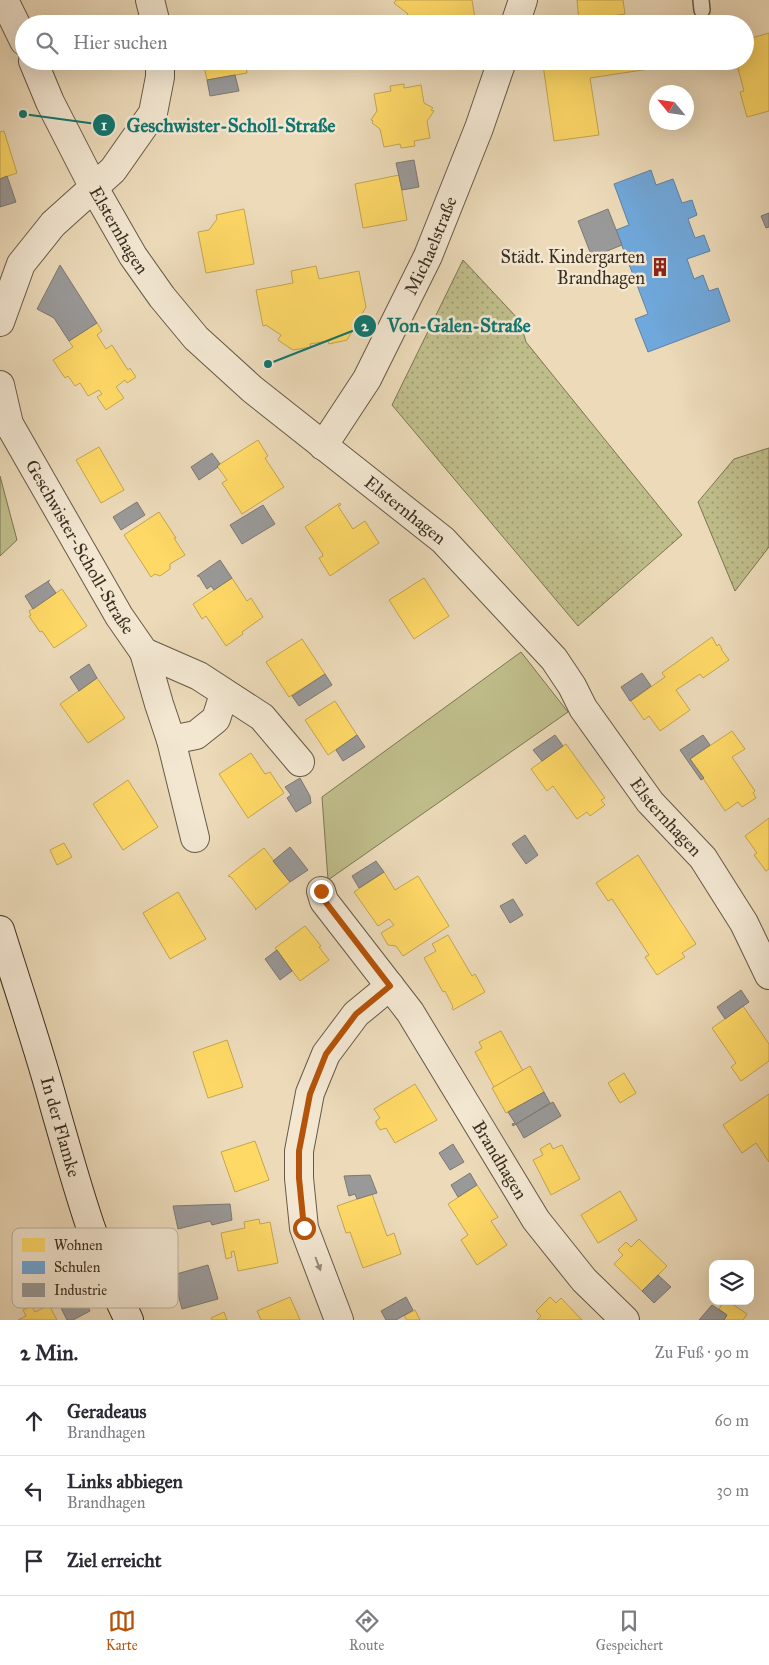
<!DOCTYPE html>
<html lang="de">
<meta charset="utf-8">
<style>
body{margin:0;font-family:"IM FELL Great Primer",serif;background:#f7f7f7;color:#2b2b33}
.controls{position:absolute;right:15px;bottom:15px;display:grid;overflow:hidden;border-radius:10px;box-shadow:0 5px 20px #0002}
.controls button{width:45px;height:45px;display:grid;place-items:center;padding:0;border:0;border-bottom:1px solid #e1e1e2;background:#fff;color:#2b2b33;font:25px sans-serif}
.compass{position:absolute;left:649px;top:85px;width:45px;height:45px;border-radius:50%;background:#fff;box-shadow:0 5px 20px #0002;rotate:299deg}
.stop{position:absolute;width:15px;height:15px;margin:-11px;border:4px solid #b45309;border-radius:50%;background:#fff}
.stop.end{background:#b45309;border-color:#fff;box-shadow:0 1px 5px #0008}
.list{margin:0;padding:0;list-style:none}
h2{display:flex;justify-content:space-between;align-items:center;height:65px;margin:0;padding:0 20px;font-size:21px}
h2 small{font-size:16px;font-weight:400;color:#7c7c81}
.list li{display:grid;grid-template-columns:32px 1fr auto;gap:15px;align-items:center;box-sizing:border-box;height:70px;padding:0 20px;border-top:1px solid #e1e1e2}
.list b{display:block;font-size:19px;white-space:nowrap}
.list p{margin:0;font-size:16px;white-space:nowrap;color:#7c7c81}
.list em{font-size:16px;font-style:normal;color:#7c7c81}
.icon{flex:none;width:28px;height:28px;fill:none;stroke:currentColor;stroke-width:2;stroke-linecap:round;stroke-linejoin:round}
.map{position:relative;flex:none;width:769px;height:1320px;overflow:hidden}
.search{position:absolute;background:#fff;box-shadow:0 5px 20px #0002;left:15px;right:15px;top:15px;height:55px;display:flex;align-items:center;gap:12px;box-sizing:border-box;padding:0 18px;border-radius:28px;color:#7c7c81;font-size:19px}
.sheet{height:275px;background:#fff}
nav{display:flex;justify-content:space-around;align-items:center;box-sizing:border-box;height:70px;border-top:1px solid #e1e1e2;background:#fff;font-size:14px;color:#7c7c81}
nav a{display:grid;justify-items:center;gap:2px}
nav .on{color:#b45309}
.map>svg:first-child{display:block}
</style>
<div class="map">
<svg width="769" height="1320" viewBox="0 0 769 1320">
<defs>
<pattern id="park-dots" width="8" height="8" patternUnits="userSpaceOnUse" patternTransform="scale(1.25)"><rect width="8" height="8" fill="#bfbd8a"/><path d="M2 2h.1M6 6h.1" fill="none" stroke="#9c9a70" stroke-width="1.8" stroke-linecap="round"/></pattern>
</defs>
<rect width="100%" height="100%" fill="#ecdab9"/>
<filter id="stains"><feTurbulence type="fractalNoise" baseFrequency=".004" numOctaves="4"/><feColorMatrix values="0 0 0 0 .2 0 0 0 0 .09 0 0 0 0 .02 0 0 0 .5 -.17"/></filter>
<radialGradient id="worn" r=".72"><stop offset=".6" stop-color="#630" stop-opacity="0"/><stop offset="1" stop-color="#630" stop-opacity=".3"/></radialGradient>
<!-- grass -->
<g fill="#bfbd8a" stroke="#7c7654">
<path d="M0 476 17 540 0 556Z"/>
<path d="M521 652 568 712 328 880 322 797Z"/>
</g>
<!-- park -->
<g fill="url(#park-dots)" stroke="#7c7654">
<path d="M463 260 520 321 526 342 682 535 578 626 392 405Z"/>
<path d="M769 448V547L735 591 698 502 734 459Z"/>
</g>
<!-- homes -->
<g fill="#ffd966" stroke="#c4a651">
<path d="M396 0H472L476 24H406L405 19 408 14 394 3Z"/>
<path d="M577 0H623L625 14 579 21Z"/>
<path d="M769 33V111L747 117 740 92 744 91 736 61H745V40Z"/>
<path d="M203 61H245L247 73 207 80Z"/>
<path d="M648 61 649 69 590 78 599 135 554 141 543 65 568 61Z"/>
<path d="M404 84V88L421 85 424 103 433 108 431 110 434 111 427 121 430 138 414 141 415 146 401 148 400 144 384 147 380 129 372 123 373 121 371 120 377 111 374 94 391 91 390 86Z"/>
<path d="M4 131 17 173 0 179V132Z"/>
<path d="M399 175 407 220 363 228 355 184Z"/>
<path d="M244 209 254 264 206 273 198 232 209 230 217 219 216 215Z"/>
<path d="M316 266 319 279 359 271 366 307 347 340 329 344 328 341 310 344 311 347 293 350 278 340 281 335 266 325 263 326 256 290 293 283 291 271Z"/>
<path d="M97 323 102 331 97 335 106 349 112 345 128 370 130 368 136 377 127 383 125 380 116 387 124 398 106 410 97 397 102 394 99 390 88 396 80 383 75 386 68 376 65 378 53 360 73 347 69 341Z"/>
<path d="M258 440 268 456 265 458 284 487 242 514 222 483 227 480 217 466Z"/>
<path d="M99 447 124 490 101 503 76 460Z"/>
<path d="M340 503 341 505 338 506 353 529 365 521 379 543 330 576 319 558 323 556 322 553 305 527Z"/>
<path d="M159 512 176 538H174L185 555 170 564V569L160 576 155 574 151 577 124 535Z"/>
<path d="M232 578 247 601 251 598 263 617 242 632 243 634 226 646 206 616 202 619 193 604Z"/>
<path d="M424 578 449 616 414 639 389 600Z"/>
<path d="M62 589 87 626 54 648 42 631 40 632 29 616 31 615 29 611Z"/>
<path d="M712 637 717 646 719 644 722 649H721L729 660 703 678 700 674 676 690 690 710 660 731 649 716 644 720 631 701 665 677 662 673 663 672Z"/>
<path d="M302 639 325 674 289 697 266 662Z"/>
<path d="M97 678 125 718 88 743 60 704Z"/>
<path d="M335 701 357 735 328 755 305 720Z"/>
<path d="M732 731 745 749 732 757 755 791 753 793 756 798 742 807 738 802 725 811 690 759Z"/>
<path d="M566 744 605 798 601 800 605 805 590 816 587 812 577 819 553 786 547 791 531 769Z"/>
<path d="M251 753 265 774 270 772 284 793 248 818 219 774Z"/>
<path d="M128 780 158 827 123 850 93 804Z"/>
<path d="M769 818V869L766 871 754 855 757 853 745 836Z"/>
<path d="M64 843 72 857 57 865 50 850Z"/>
<path d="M264 848 290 882 255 910 256 909 231 877 228 876Z"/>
<path d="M638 855 696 944 682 953 685 957 657 975 645 957 649 955 612 899 608 901 596 883Z"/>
<path d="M384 872 395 890 418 876 449 926 403 956 396 946 388 945 381 933 394 925 389 919 378 926 354 892Z"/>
<path d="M178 892 206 939 170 959 143 913Z"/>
<path d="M305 926 321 946 319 947 329 960 300 981 275 948Z"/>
<path d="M448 935 472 976 475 974 485 992 453 1010 452 1008 453 1007 445 991 443 992 424 958 436 951 432 944Z"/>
<path d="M743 1006 769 1044V1061L741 1081 731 1067 736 1063 712 1028Z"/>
<path d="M501 1031 523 1071 494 1087 475 1052 482 1048 479 1042Z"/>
<path d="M227 1040 243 1087 208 1098 193 1052Z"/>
<path d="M530 1066 544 1092 506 1113 492 1088Z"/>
<path d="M624 1073 636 1093 620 1103 608 1083Z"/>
<path d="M415 1084 437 1120 395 1143 386 1128 380 1130 376 1124V1121L380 1118 374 1109Z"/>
<path d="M769 1094V1162L756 1143 742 1153 723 1125Z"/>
<path d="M255 1141 269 1180 235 1192 221 1152Z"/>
<path d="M550 1143 553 1149 562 1145 580 1179 551 1195 533 1160 543 1155 540 1149Z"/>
<path d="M477 1185 498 1217 491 1221 507 1245 477 1265 461 1240 468 1235 448 1204Z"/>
<path d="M620 1191 637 1220 598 1243 581 1215Z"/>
<path d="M372 1194 387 1236 394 1233 401 1254 363 1268 350 1232 346 1233 337 1206Z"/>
<path d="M259 1219 260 1224 270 1222 278 1263 238 1271 234 1251 231 1252 232 1257 226 1259 221 1233 245 1228 244 1222Z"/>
<path d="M639 1239 667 1266 642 1291 614 1264 623 1255 618 1250 626 1242 631 1247Z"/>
<path d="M290 1297 300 1320H261L257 1311Z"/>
<path d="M550 1297 556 1303 561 1298 582 1320H537L541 1316 536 1311Z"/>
<path d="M724 1301H728L747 1314 743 1320H724L727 1315 719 1309Z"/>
<path d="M49 1305 57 1320H18L26 1316 23 1310 32 1306 35 1312Z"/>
<path d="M415 1310 420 1320H407L404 1316Z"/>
<path d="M224 1312 227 1320H212L211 1318Z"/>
</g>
<!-- schools -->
<path fill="#6fa8dc" stroke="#5f83a3" d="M651 170 656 185 673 179 682 203 692 200 697 215 688 219 695 238 704 235 710 251 687 259 694 279 703 275 709 291 718 288 730 321 648 352 635 319 648 314 616 230 629 225 614 184Z"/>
<!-- industry -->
<g fill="#999" stroke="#7c7974">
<path d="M591 19 592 24 559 23 579 21Z"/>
<path d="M235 75 239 91 210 96 207 80Z"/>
<path d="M414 160 419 187 402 190 396 163Z"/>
<path d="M7 176 16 202 0 207V179Z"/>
<path d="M608 209 622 245 592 257 578 221Z"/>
<path d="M769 213V227L766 228 761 216Z"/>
<path d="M60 265 97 323 69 341 54 318 37 309Z"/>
<path d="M212 453 220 464 217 466 218 467 199 480 191 467Z"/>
<path d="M137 502 145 515 121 530 113 517Z"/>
<path d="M263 505 275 524 242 544 230 525Z"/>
<path d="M220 560 232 578 214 590 211 586 207 589 199 576H197Z"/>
<path d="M50 580 48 582 56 593 33 609 25 596Z"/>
<path d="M89 664 97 678 79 691 70 677Z"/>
<path d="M642 673 651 686 630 701 621 687Z"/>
<path d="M325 674 332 685 299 706 292 696Z"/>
<path d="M357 735 365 747 343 761 336 750Z"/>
<path d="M555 735 563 746 542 761 533 750Z"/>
<path d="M703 735 710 745 690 759 704 778 701 780 680 750Z"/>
<path d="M300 778 310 796 311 803 296 812 287 798 291 795 285 787Z"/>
<path d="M525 835 538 855 526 864 512 844Z"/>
<path d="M290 847 308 870 290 882 273 861Z"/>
<path d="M376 861 384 872 359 888 352 876Z"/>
<path d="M513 899 523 915 510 923 500 906Z"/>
<path d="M277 950 292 971 280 980 265 959Z"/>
<path d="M741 990 749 1002 725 1019 717 1007Z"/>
<path d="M544 1092 550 1103 513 1126 512 1124 515 1123 508 1112Z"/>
<path d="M553 1102 561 1116 524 1138 516 1124Z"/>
<path d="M453 1144 464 1162 450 1170 439 1153Z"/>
<path d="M470 1173 477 1185 458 1197 451 1185Z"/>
<path d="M370 1175 377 1193 357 1199 355 1194 349 1196 344 1176Z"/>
<path d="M230 1204 232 1220 212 1225 210 1221 178 1229 173 1206Z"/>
<path d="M208 1265 218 1299 182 1309 173 1275Z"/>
<path d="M658 1275 671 1287 654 1303 642 1291Z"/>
<path d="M79 1289 90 1311 73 1320H67L57 1300Z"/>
<path d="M406 1297 413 1310 396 1320H386L381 1311Z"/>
<path d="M712 1305 727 1315 724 1320H699Z"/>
</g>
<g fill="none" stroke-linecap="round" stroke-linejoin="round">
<!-- service casing -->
<g stroke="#665946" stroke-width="18">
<path id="service" d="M701 0 702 10"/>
</g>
<!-- minor casing -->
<g stroke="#665946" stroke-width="30">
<g id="minor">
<path d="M4 0 24 41"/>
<path d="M150 0 156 24"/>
<path d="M515 24 523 0"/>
<path id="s1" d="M33 61 50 102 94 188 133 256 162 297 196 338 252 389 443 540 554 659 572 686 583 708 650 802 703 858 744 923 769 975"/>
<path d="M0 322 21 264 53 224 113 170 153 113 160 77V61"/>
<path id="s2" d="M0 385 9 424 119 616 144 652 199 676 262 717 300 762"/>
<path id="s3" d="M323 446 367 379 428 256 479 128 502 61"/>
<path d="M144 652 159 704 171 740 195 838"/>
<path d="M171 740 196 735 216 719 224 694"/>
<path id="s4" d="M321 891 324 901 410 1012 536 1220 584 1280 625 1320"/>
<path d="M339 1320 304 1228 299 1178V1151L310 1093 326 1054 356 1014 390 986"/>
</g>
</g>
<!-- secondary casing -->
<g stroke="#3a2e1f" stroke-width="30">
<g id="secondary">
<path id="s5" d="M0 930C18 988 38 1046 54 1105 75 1178 94 1251 129 1320"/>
</g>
</g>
<!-- service -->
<use href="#service" stroke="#f3e7d2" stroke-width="15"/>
<!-- minor -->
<use href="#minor" stroke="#f3e7d2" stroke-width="28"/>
<!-- secondary -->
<use href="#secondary" stroke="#f3e7d2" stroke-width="28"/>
</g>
<!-- one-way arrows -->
<defs><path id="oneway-solid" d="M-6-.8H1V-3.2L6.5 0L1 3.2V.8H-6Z" transform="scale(1.25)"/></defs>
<use fill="#968a78" href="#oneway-solid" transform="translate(318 1264) rotate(69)"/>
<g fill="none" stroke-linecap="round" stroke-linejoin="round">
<!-- route -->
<path stroke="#b45309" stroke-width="6" d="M304 1228 299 1178V1151L310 1094 326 1054 356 1014 390 986 324 900 321 891"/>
</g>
<!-- icons -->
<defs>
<g id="building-bare" transform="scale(1.5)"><path d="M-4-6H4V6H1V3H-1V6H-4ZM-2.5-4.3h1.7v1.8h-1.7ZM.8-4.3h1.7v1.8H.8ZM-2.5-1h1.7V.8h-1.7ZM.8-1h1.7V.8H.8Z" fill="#8f2418" stroke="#f3e7d2" stroke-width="2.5" paint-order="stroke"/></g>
</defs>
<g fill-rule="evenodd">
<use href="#building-bare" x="660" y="267"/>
</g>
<g text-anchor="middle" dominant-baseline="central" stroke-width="5" stroke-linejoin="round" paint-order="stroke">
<!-- street labels -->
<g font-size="18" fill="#3a2e1f" stroke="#f3e7d2">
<text stroke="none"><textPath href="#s1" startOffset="190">Elsternhagen</textPath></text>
<text stroke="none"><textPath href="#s3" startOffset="228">Michaelstraße</textPath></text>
<text stroke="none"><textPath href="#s1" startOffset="594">Elsternhagen</textPath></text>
<text stroke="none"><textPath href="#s2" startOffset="182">Geschwister-Scholl-Straße</textPath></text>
<text stroke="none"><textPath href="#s1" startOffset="999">Elsternhagen</textPath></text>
<text stroke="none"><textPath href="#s5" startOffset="206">In der Flamke</textPath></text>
<text stroke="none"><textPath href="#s4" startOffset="324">Brandhagen</textPath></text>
</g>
<!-- poi labels -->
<g font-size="18" fill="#3a2e1f" stroke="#f3e7d2" text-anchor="end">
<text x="645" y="257">Städt. Kindergarten<tspan x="645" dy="21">Brandhagen</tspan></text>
</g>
</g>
<!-- legend -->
<rect x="12" y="1228" width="166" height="80" rx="8" fill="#f3e7d2" stroke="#bcb09c" stroke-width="1"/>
<rect x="22" y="1238" width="23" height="14" fill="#ffd966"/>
<rect x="22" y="1261" width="23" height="13" fill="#6fa8dc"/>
<rect x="22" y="1283" width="23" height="14" fill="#999"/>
<g font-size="14" fill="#3a2e1f">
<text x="54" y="1250">Wohnen</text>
<text x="54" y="1272">Schulen</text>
<text x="54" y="1295">Industrie</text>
</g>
<!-- callouts -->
<path fill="none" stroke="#0f766e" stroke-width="2" d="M23 114L104 125M268 364L365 326"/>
<g fill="#0f766e" stroke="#f3e7d2" stroke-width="2">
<circle cx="23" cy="114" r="5"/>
<circle cx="268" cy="364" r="5"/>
<circle cx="104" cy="125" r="12"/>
<circle cx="365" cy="326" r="12"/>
</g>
<g font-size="15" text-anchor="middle" font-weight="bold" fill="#fff">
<text x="104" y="130">1</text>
<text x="365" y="331">2</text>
</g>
<g font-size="19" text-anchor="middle" font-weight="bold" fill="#0f766e" stroke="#f3e7d2" stroke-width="5" stroke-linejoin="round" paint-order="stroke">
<text x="231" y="132">Geschwister-Scholl-Straße</text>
<text x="459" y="332">Von-Galen-Straße</text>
</g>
<rect width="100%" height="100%" filter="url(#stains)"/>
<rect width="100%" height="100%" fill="url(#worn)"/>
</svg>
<div class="controls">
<button><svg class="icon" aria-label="layers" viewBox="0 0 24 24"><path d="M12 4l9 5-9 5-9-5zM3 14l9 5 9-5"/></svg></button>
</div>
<svg class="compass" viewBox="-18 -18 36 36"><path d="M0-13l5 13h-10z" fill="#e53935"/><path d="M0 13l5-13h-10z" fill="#7c7c81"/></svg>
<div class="stop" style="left:304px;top:1228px"></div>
<div class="stop end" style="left:321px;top:891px"></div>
<div class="search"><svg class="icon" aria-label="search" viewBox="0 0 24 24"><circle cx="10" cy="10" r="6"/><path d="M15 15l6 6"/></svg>Hier suchen</div>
</div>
<section class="sheet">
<h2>2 Min.<small>Zu Fuß · 90 m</small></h2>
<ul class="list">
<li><svg class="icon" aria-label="ahead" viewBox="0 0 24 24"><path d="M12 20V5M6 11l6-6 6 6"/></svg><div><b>Geradeaus</b><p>Brandhagen</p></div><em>60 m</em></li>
<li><svg class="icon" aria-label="left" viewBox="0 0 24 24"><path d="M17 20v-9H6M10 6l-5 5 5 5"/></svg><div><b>Links abbiegen</b><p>Brandhagen</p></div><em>30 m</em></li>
<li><svg class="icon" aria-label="arrive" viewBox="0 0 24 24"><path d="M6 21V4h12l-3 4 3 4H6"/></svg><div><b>Ziel erreicht</b></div></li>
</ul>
</section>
<nav>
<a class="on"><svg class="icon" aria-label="map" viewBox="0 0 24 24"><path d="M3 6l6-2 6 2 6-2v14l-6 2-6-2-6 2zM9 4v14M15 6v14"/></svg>Karte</a>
<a><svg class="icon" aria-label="directions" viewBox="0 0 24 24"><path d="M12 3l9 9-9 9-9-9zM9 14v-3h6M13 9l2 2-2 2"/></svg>Route</a>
<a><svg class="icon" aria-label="saved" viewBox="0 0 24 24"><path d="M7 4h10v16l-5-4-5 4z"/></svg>Gespeichert</a>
</nav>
